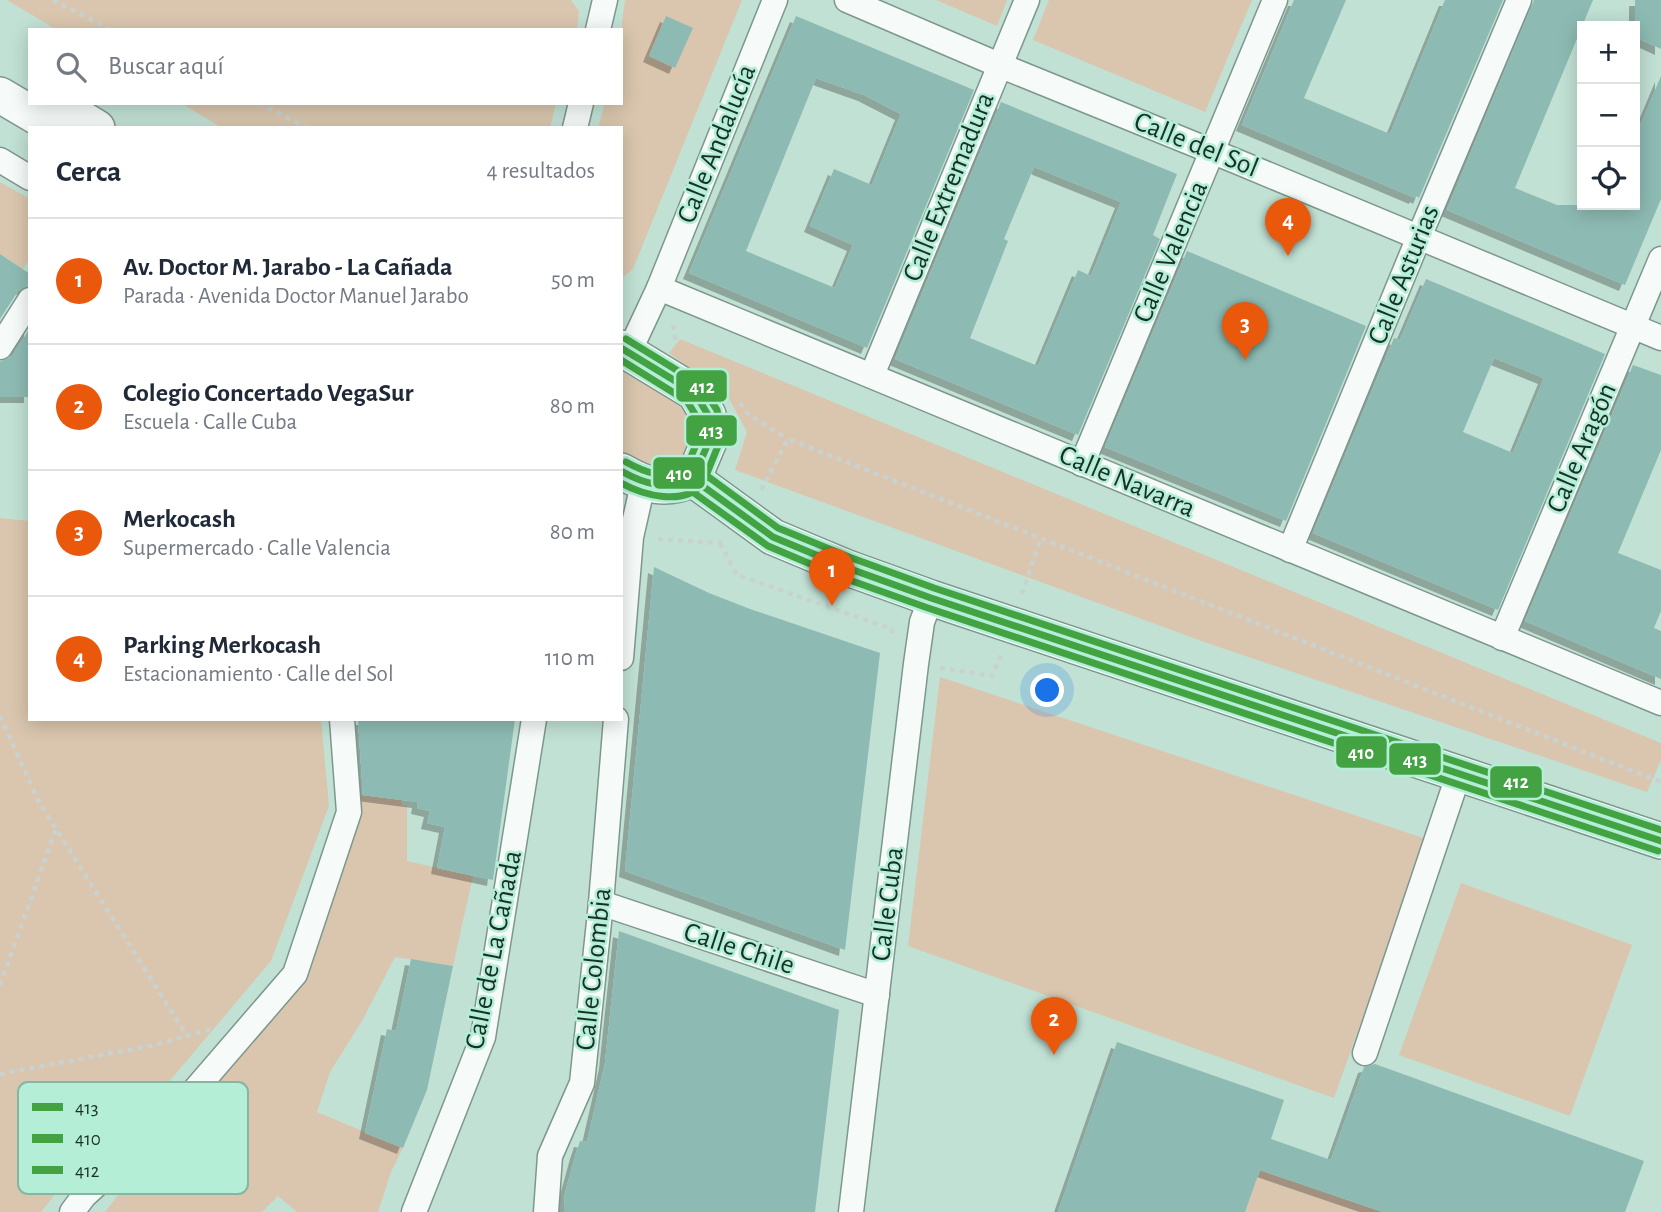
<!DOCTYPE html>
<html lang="es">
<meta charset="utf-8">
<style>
body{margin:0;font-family:"Alegreya Sans",sans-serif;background:#f6f6f7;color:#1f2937}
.controls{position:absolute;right:21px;top:21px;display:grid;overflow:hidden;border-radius:0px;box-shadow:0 4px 18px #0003}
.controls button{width:63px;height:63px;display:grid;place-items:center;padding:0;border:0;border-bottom:2px solid #e0e1e3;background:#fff;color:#1f2937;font:35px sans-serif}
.you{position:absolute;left:1048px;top:691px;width:24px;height:24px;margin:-18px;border:5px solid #fff;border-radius:50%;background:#1a73e8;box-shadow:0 0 0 10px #1a73e833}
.badge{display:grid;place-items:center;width:46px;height:46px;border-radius:50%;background:#ea580c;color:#fff;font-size:23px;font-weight:700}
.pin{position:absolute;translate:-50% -58px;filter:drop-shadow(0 2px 4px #0008)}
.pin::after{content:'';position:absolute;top:37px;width:24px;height:21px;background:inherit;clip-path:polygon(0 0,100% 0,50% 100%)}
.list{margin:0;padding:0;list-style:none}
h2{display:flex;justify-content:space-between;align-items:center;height:91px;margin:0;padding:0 28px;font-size:30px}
h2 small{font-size:23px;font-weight:400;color:#747a83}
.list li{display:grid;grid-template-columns:46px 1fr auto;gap:21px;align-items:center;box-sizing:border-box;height:126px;padding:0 28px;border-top:2px solid #e0e1e3}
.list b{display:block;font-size:26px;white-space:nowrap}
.list p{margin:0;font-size:23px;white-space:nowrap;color:#747a83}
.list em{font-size:23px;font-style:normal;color:#747a83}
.icon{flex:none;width:38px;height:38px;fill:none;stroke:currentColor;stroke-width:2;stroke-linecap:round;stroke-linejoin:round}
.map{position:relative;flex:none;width:1661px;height:1212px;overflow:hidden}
.search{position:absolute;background:#fff;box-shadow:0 4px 18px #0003;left:28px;top:28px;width:595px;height:77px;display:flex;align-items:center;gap:18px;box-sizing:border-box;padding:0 24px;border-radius:0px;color:#747a83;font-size:26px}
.panel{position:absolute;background:#fff;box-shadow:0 4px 18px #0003;left:28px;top:126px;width:595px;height:595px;border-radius:0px}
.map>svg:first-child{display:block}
</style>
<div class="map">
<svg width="1661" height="1212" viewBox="0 0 1661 1212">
<defs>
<filter id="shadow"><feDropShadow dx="-6" dy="6" stdDeviation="0" flood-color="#0004"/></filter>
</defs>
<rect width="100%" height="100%" fill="#c1e1d4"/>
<!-- green -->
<g fill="#dac6ae">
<path d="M7 0H571L579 11 577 30H57Z"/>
<path d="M625 0H742L633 269 621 279V128H598L605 103H621V31Z"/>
<path d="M936 0H1007L997 26Z"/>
<path d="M1049 0H1252L1205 112 1033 40Z"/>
<path d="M181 103H556L550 128H222Z"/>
<path d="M0 182 30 199V259L23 269 0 254Z"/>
<path d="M680 339 1661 743V760L1647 792 1210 644 735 470 747 432 728 397 669 353Z"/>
<path d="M621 371C636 380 676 399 685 412 700 431 690 470 662 470 650 470 633 460 621 455Z"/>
<path d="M0 518 30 521V719H321L329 806 271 961 173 1077 81 1162 41 1212H0Z"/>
<path d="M940 677 1426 839 1334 1098 908 946Z"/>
<path d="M359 795 401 800 402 805 407 806V861L473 876 453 966 395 957 362 1021 330 1072 317 1112 403 1148 391 1172 378 1212H297L278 1196 262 1212H105L144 1161 257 1038 309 975 353 840Z"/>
<path d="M1461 883 1632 945 1570 1116 1399 1055Z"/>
<path d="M1260 1170 1383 1212H1245Z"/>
</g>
<!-- building -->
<g fill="#8dbbb3" fill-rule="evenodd" filter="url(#shadow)">
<path d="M1294 0H1346L1304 98 1390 134 1445 0H1503L1419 198 1416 196 1415 198 1242 125Z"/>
<path d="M1534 0H1593L1515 188 1557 205H1635V138L1661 76V199L1625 285 1447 210Z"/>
<path d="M1635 0H1661V49L1635 37Z"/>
<path d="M666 16 693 28 675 68 649 56Z"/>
<path d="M796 16 974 90 867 348 689 273ZM816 78 864 95 901 114 872 185 834 169 810 226 853 245 835 288 746 251Z"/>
<path d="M1001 102 1177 174 1153 235 1160 239 1078 435 895 359ZM1034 167 1121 202 1091 276 1078 270 1038 366 970 338 1008 241 1004 239Z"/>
<path d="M1187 251 1366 326 1286 521 1105 447Z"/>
<path d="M0 254 30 274V285L18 291 0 319Z"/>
<path d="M1426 279 1605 354 1498 610 1313 533 1394 338 1400 340ZM1494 358 1544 378 1513 453 1463 432Z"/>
<path d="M30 328V397H0V362L12 356Z"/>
<path d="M1633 365 1661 375V450L1618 553 1661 570V611L1654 628 1661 631V679L1525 621Z"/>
<path d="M654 567 709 593 750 609 880 653 845 950 625 871Z"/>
<path d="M358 719H515L493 880 437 868 445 827 427 823 430 811 417 808 418 802 363 795Z"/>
<path d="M619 931 839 1010 815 1212H564L565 1193 576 1153 580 1141 587 1142 605 1063Z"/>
<path d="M411 959 453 966 427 1090 403 1148 365 1133 387 1029 396 1031Z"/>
<path d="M1117 1042 1284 1100 1271 1139 1331 1160 1364 1067 1375 1064 1644 1161 1625 1212H1383L1260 1170 1245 1212H1058Z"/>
</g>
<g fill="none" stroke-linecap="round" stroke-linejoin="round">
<!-- street casing -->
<g stroke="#7e978d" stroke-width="27">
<g id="street">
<path d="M847 0 999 65 1238 162 1661 338"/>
<path d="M598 30 605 0"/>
<path d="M575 128 581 103"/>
<path d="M0 160 30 178"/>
<path d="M659 288 775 0"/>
<path d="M0 347 30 300"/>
<path d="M629 352 659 288 1661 703"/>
<path d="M872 375 1027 0"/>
<path d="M1082 464 1275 0"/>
<path d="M1290 550 1419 237 1519 0"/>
<path d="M1502 638 1661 259"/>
<path d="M621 658 631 537 643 484"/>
<path d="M601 903 877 995"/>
<path d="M1365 1053 1459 773"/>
<path d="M72 1212 84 1196 175 1113 295 974 349 812 342 719"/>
<path d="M414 1212 483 1037 534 719"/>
<path d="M546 1212 550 1156 582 1083 601 903 616 719"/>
<path d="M851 1212 916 664 922 622 931 598"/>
</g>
</g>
<!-- secondary casing -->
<g stroke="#7e978d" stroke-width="38">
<g id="secondary">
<path d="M0 95 56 128"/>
<path d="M56 103 97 128"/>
<path d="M621 348 695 393 708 415 712 434 693 479C665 492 647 486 621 471"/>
<path d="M693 479 773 537 845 567 931 598 1661 841"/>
</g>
</g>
<!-- path -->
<g stroke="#c9d2ce" stroke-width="4.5" stroke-dasharray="5 5" stroke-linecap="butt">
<path d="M53 0 112 30"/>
<path d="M259 103 308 128"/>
<path d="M673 325 676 344"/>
<path d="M740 403 749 415 788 439"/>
<path d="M761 490 788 439 1661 782"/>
<path d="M658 539 720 543 722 541"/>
<path d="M720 543 737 575 892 629V633"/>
<path d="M1022 594 1041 538"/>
<path d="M940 668 992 676 1001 655"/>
<path d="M0 716 39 802 187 1036"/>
<path d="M0 985 56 829"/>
<path d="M0 1074 155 1045 211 1029"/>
</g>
<!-- street -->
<use href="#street" stroke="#f6faf9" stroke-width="24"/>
<!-- secondary -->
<use href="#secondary" stroke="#f6faf9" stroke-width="35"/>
<!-- bus-1 casing -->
<g stroke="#b4eed7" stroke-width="12">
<g id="bus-1">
<path d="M621 348 695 393 708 415 712 434 693 479C666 490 646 485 621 471"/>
<path d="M693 479 773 537 845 567 931 598 1661 841"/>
</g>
</g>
<!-- bus-2 casing -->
<g stroke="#b4eed7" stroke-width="12">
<g id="bus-2">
<path d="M621 360 687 401 698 419 701 433 685 471C663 479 646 473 626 462"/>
<path d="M687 488 768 546 841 577 928 608 1658 851"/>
</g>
</g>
<!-- bus-3 casing -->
<g stroke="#b4eed7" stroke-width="12">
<g id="bus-3">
<path d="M699 470 778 528 849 557 934 588 1661 830"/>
<path d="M621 483C643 495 684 507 703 483L722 436 717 410 701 385 626 339"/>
</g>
</g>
<!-- bus-1 -->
<use href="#bus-1" stroke="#43a342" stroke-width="7"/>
<!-- bus-2 -->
<use href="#bus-2" stroke="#43a342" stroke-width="7"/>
<!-- bus-3 -->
<use href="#bus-3" stroke="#43a342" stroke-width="7"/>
</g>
<g text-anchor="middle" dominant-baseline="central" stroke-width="5" stroke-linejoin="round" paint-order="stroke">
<!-- street labels -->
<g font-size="28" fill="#193027" stroke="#b4eed7">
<text transform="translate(717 144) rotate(-68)">Calle Andalucía</text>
<text transform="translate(1196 145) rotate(22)">Calle del Sol</text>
<text transform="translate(949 187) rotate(-68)">Calle Extremadura</text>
<text transform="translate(1171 252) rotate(-67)">Calle Valencia</text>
<text transform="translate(1404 275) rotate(-68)">Calle Asturias</text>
<text transform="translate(1582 448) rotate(-67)">Calle Aragón</text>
<text transform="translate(1127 482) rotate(23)">Calle Navarra</text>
<text transform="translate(888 904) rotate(-83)">Calle Cuba</text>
<text transform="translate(739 949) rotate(18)">Calle Chile</text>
<text transform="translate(494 950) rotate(-79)">Calle de La Cañada</text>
<text transform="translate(594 969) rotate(-84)">Calle Colombia</text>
</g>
</g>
<!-- legend -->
<rect x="18" y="1082" width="230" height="112" rx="10" fill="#b4eed7" stroke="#86b5a2" stroke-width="2"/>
<rect x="32" y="1103" width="31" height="8" fill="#43a342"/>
<rect x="32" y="1134" width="31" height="9" fill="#43a342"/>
<rect x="32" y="1166" width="31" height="8" fill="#43a342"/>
<g font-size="19" fill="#193027">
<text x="75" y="1114">413</text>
<text x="75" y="1145">410</text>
<text x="75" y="1177">412</text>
</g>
<g stroke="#b4eed7" stroke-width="2.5">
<rect x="675" y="369" width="53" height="34" rx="7" fill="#43a342"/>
<rect x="685" y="414" width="53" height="33" rx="7" fill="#43a342"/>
<rect x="652" y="456" width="54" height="34" rx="7" fill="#43a342"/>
<rect x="1335" y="735" width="53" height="34" rx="7" fill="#43a342"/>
<rect x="1388" y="742" width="54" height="34" rx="7" fill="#43a342"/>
<rect x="1489" y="765" width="54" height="34" rx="7" fill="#43a342"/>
</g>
<g font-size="19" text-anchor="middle" font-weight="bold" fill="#fff">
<text x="702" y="393">412</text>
<text x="711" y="437">413</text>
<text x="679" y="480">410</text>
<text x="1361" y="759">410</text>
<text x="1415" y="766">413</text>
<text x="1516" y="788">412</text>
</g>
</svg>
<div class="controls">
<button>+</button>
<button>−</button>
<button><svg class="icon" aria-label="locate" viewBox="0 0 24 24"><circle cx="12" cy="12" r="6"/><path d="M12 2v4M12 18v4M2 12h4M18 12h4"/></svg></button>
</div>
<div class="you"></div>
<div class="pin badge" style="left:832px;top:606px">1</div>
<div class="pin badge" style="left:1054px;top:1055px">2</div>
<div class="pin badge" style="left:1245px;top:360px">3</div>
<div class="pin badge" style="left:1288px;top:256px">4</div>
<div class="search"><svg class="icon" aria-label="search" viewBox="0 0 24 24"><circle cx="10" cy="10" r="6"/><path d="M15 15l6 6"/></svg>Buscar aquí</div>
<section class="panel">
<h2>Cerca<small>4 resultados</small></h2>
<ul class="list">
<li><span class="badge">1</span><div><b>Av. Doctor M. Jarabo - La Cañada</b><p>Parada · Avenida Doctor Manuel Jarabo</p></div><em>50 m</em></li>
<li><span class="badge">2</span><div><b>Colegio Concertado VegaSur</b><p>Escuela · Calle Cuba</p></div><em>80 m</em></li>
<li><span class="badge">3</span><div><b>Merkocash</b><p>Supermercado · Calle Valencia</p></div><em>80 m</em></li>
<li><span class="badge">4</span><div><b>Parking Merkocash</b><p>Estacionamiento · Calle del Sol</p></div><em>110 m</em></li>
</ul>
</section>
</div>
